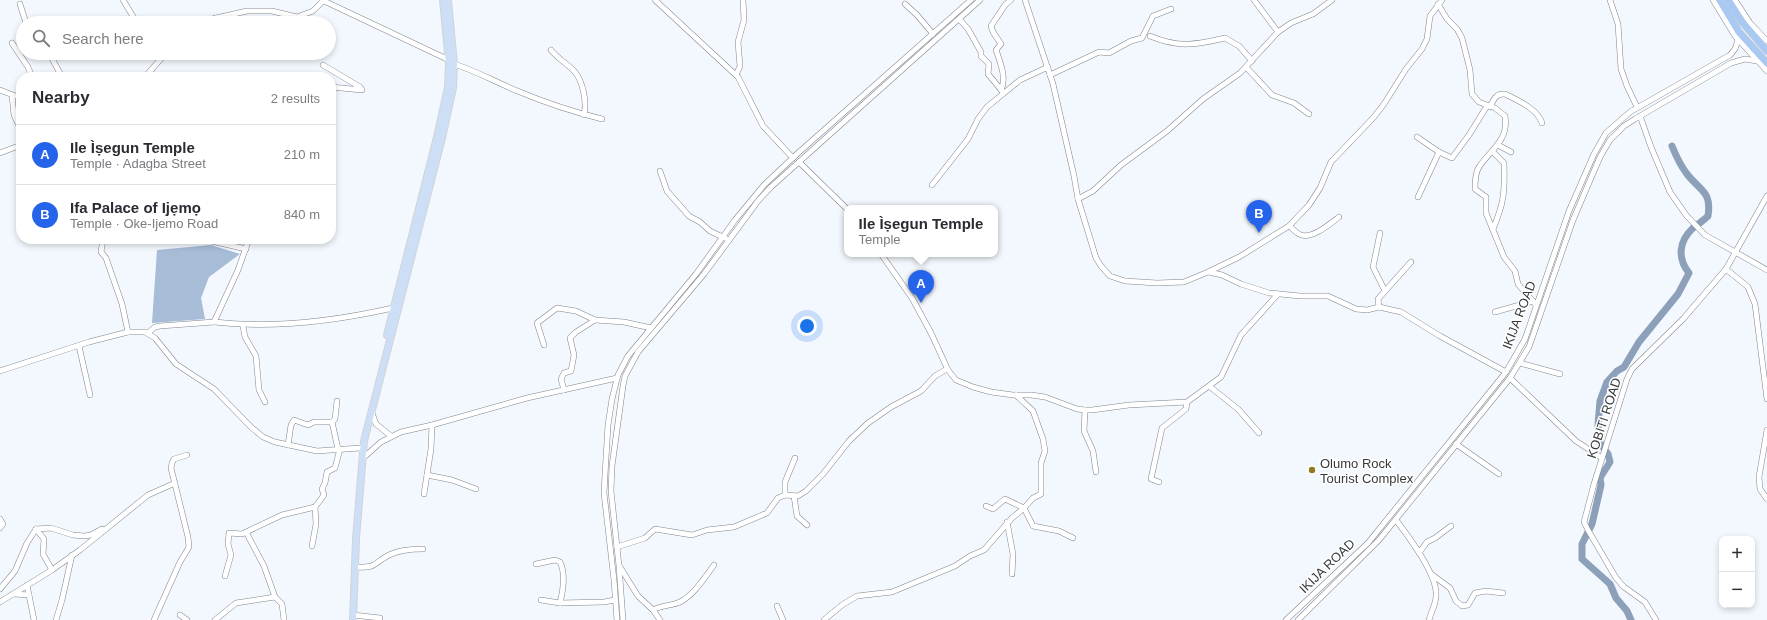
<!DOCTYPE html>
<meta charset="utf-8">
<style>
body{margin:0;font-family:Arial,sans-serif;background:#f2f2f3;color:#2b2b33}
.controls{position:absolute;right:12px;bottom:12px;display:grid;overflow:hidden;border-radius:8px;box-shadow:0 2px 6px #0003}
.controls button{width:36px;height:36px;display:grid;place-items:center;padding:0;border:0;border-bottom:1px solid #e1e1e2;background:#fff;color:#2b2b33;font:20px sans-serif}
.you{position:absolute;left:807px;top:326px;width:14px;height:14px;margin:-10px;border:3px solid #fff;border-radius:50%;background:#1a73e8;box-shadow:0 0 0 6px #1a73e833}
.badge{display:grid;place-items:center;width:26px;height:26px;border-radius:50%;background:#2563eb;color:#fff;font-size:13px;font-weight:700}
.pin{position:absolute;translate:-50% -33px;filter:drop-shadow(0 1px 2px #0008)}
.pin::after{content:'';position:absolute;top:21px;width:14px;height:12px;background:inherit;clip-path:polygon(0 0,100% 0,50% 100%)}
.popup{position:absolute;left:844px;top:205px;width:154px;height:52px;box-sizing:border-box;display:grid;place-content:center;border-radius:8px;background:#fff;filter:drop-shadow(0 1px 3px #0005);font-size:13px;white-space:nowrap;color:#7c7c81}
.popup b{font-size:15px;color:#2b2b33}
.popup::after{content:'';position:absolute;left:50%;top:100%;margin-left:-8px;border:8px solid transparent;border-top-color:#fff}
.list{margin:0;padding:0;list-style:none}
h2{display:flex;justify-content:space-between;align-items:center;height:52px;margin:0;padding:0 16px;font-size:17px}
h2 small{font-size:13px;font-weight:400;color:#7c7c81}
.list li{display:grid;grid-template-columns:26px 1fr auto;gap:12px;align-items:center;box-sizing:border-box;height:60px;padding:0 16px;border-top:1px solid #e1e1e2}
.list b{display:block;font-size:15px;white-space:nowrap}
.list p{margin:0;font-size:13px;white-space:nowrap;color:#7c7c81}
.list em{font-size:13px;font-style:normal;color:#7c7c81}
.icon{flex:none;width:22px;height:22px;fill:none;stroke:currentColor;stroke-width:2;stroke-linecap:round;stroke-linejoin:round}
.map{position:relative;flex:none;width:1767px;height:620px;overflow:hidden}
.search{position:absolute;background:#fff;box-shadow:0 2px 6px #0003;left:16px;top:16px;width:320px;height:44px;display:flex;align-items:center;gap:10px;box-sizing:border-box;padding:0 14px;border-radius:22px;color:#7c7c81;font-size:15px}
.panel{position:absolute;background:#fff;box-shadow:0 2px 6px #0003;left:16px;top:72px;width:320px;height:172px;border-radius:16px}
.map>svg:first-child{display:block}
</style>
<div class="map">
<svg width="1767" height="620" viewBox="0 0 1767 620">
<rect width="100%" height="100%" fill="#f3f8fe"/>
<!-- forest -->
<path fill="#a7bcd7" d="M211 245 240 254 209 277 201 298 205 319 152 323 157 250Z"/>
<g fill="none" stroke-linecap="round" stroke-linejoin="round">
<!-- river -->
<path stroke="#8ca0ba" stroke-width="7" d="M1631 620 1627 611 1616 598 1610 584 1582 559V544L1592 524 1601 485 1600 478 1610 462 1608 454 1600 443 1598 425 1600 401 1607 382 1617 371 1624 367 1639 342 1678 294 1689 273C1677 258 1679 241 1693 228 1698 224 1703 221 1708 216 1712 191 1700 191 1687 174 1680 165 1676 156 1672 146"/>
<!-- minor casing -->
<g stroke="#80858c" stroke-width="6">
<g id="minor">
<path d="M123 0 137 23"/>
<path d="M322 0 449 60"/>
<path d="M655 0 738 77 763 126 793 158"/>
<path d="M1025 0 1053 84 1074 176 1078 199 1096 258 1101 266 1110 276 1125 281 1157 283 1184 282 1208 272 1239 257 1289 226 1309 205 1320 188 1331 162 1374 117 1384 104 1406 69 1422 49 1427 39 1430 16 1442 0"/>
<path d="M1254 0 1278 32"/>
<path d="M1610 0 1618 24 1621 69 1627 86 1637 107"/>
<path d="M1713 0 1735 36 1767 71"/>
<path d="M1735 0 1750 23 1767 41"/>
<path d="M20 4 26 23"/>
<path d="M905 4 917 15 933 34"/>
<path d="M1438 4 1447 19 1457 29 1462 38 1470 70 1472 94 1479 102 1495 108 1505 116C1509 141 1490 150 1479 167 1475 173 1475 182 1475 189L1486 197V213L1504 257 1515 271 1518 284 1536 305"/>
<path d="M216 18 247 11H272L297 17 313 11 323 1"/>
<path d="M959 19 968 29 981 52V56L989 64 988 74 1003 92"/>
<path d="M197 23 216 18 215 23"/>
<path d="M1150 36C1178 48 1196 45 1225 38L1239 46 1252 61"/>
<path d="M12 43 28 67 32 77"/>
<path d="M551 50C558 59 568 64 575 72 583 82 587 102 584 115"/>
<path d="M49 53 62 77"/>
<path d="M454 64C477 71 497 83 520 92 546 103 574 112 602 119"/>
<path d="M323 65 360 87 362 90 331 87"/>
<path d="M1246 67 1272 95 1294 103 1309 114"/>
<path d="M736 75 740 66 738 42 744 20 743 0"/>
<path d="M1050 75 1099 52 1109 53 1131 41 1142 38 1153 16 1171 9"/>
<path d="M145 77 166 53"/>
<path d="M0 90 21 98"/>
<path d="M1001 90C1007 78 1000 62 996 50L1001 44 993 32 991 26 1005 5 1011 0"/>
<path d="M12 95 14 115 21 130"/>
<path d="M1490 107C1494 99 1496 93 1505 94 1517 100 1538 109 1542 123"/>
<path d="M1640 116 1651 147 1670 192 1686 215 1705 235 1767 270"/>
<path d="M1417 137 1439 152 1452 158 1469 135 1487 106"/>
<path d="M1498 145 1511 152"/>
<path d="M0 153 21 145"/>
<path d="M799 162 847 209"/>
<path d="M660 171 667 191 689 216 700 222 710 231 729 240"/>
<path d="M932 185 968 139 978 119 987 107 1020 80 1048 67"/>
<path d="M1418 197 1439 152"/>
<path d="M1078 199 1093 191 1121 165 1167 131 1203 99 1240 73 1278 32 1291 23 1313 14 1332 0"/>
<path d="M1289 226C1292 228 1295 232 1299 234 1310 241 1330 224 1339 217"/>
<path d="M1493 229C1504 203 1505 192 1504 163L1493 152"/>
<path d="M1380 233 1373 267 1385 291"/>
<path d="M103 239 101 252 106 258 122 304 128 332"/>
<path d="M203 239 246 249"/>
<path d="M881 254 912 298 931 333 948 370 956 380 973 387 991 392 1013 395H1031L1045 397 1077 409 1085 410H1092L1129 405 1187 402 1221 377 1241 335 1278 294"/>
<path d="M1726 269 1748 287 1755 304 1767 399"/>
<path d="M1209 272 1222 275 1241 284 1269 293 1300 296H1328L1356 309 1367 310 1379 307 1401 312 1440 336 1506 372"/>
<path d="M1379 307 1378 299 1411 262"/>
<path d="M1495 312 1533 301"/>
<path d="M214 322C273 329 335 321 393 308"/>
<path d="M243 326 245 337 256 356 259 390 265 402"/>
<path d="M148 333 155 327 160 326 214 322 238 270 249 239"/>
<path d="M544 345 537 323 557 308 576 311 595 320 624 322 651 328"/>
<path d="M79 346 90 395"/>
<path d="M1520 363 1560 374"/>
<path d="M0 371 89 342 128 332H145L155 338 176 364 214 389 251 427 263 437 275 442 317 451 360 448"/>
<path d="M1510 378 1576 441 1602 458"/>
<path d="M1209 386 1238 409 1259 433"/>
<path d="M564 390 561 379 564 373 571 371 574 355 570 338 576 332 595 320"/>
<path d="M337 401 335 419 332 422 338 449"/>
<path d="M1085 410 1084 431 1093 451 1096 472"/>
<path d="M372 413 376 424 391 436"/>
<path d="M1767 430 1759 477 1760 489 1767 499"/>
<path d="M1456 444 1499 474"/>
<path d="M288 445 291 425 294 420 308 425 314 422H332"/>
<path d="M362 459 381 442 401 432 432 425 527 398 617 378"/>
<path d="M427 475 452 480 476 489"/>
<path d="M1159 482 1151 479 1162 428 1186 409 1187 402"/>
<path d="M424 494 431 449 432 425"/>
<path d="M785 495V482L795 458"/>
<path d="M794 496 797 516 807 525"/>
<path d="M986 506 993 509 1005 499 1024 508 1033 526 1059 531 1073 538"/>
<path d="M0 519 3 524 0 528"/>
<path d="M1396 520C1408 536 1438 575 1436 596 1436 604 1431 612 1429 620"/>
<path d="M1007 522 1013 554 1012 574"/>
<path d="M36 529 51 528 73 535 84 536 91 535 102 529"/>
<path d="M36 529 44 539 43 554 52 570"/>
<path d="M246 532 264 566 275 597"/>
<path d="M312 546 316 524 315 507"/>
<path d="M617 547 645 538 655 529 692 535 707 530 734 527 767 513 778 498 785 495 798 496 806 491 823 474 849 441 868 423 891 407 921 391 935 376 947 369"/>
<path d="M1419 553 1427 542 1435 538 1451 526"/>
<path d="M536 564 555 560 560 562C566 574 563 591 560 603L541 600"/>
<path d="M355 567C378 568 372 564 389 555 399 550 411 549 423 549"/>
<path d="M620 567 638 596 653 610 660 620"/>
<path d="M1431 574 1450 588 1456 601 1462 606 1468 605 1475 593 1486 591 1503 593"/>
<path d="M225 576 231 555 228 544 229 533 242 534 282 515 315 507 324 495 322 489 325 483 327 472 335 468 340 449"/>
<path d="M27 585 34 620"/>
<path d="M0 589 15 571 27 543 36 529"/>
<path d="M14 594 29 595"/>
<path d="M0 602 52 570 80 550 148 495 175 483"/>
<path d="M560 603 604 602 615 600"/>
<path d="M777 606 783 620"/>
<path d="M653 610C662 605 671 606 680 602 694 595 705 577 714 565"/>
<path d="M180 615 187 620"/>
<path d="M353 615 380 618"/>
<path d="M56 620 62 600 72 555"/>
<path d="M154 620 180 562 189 547 188 537 171 468 172 463 174 459 187 455"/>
<path d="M215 620 236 603 275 597 282 604 284 620"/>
<path d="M617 620 614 580 604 493 605 475 608 425 612 399 618 375 628 356 696 274 735 220 764 185 798 153 971 0"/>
<path d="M623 620 619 566 611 491 612 466 623 386 625 376 638 352 704 274 758 201 771 187 980 0"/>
<path d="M824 620 842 605 857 596 892 592 955 566 970 556 984 550 1012 518 1024 508 1033 498 1041 494V463L1045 451 1043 439 1033 411 1016 395"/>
<path d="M1286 620 1368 543 1506 372 1525 339 1569 211 1594 154 1606 133 1630 112 1730 55 1735 49 1738 40"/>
<path d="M1298 620 1379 540 1510 378 1529 347 1573 220 1600 157 1610 140 1624 126 1635 119 1731 63 1745 59 1757 61"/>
<path d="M1656 620 1645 602 1624 587 1616 578 1588 530 1584 522 1594 484 1627 379 1632 369 1683 319 1726 269 1767 196"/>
</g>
</g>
<!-- major casing -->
<g stroke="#d3d4d4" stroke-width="8">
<g id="major">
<path d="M387 335 437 137 448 87 449 64 443 0"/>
<path d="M353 620 356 539 364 441 442 138 453 88 454 64 448 0"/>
</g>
</g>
<!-- highway casing -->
<g stroke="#d3d4d4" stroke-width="8">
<g id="highway">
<path d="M1720 0 1739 32 1767 63"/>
<path d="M1728 0 1742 22 1767 51"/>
</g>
</g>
<!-- minor -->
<use href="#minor" stroke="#fff" stroke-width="5"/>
<!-- major -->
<use href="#major" stroke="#ccdff7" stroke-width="6"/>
<!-- highway -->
<use href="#highway" stroke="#aac9f2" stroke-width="7"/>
</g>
<!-- markers -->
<circle fill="#90791f" stroke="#fff" stroke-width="1.5" cx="1312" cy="470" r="4"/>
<g text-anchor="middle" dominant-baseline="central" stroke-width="3" stroke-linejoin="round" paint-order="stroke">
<!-- street labels -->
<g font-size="13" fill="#373a3d" stroke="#fff">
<text transform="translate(1519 315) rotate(-69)">IKIJA ROAD</text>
<text transform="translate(1604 418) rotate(-72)">KOBITI ROAD</text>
<text transform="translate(1327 566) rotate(-44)">IKIJA ROAD</text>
</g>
<!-- poi labels -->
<g font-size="13" fill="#373a3d" stroke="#fff" text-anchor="start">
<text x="1320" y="463">Olumo Rock<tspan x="1320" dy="15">Tourist Complex</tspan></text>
</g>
</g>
</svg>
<div class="controls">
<button>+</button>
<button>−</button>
</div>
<div class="you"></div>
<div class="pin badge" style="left:921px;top:303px">A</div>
<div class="popup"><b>Ile Ìṣegun Temple</b>Temple</div>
<div class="pin badge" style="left:1259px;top:233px">B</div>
<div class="search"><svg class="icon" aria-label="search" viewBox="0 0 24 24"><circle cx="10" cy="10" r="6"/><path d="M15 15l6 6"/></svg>Search here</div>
<section class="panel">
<h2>Nearby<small>2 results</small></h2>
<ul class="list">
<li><span class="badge">A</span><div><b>Ile Ìṣegun Temple</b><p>Temple · Adagba Street</p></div><em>210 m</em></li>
<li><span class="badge">B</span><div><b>Ifa Palace of Ijẹmọ</b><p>Temple · Oke-Ijemo Road</p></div><em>840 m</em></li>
</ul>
</section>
</div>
